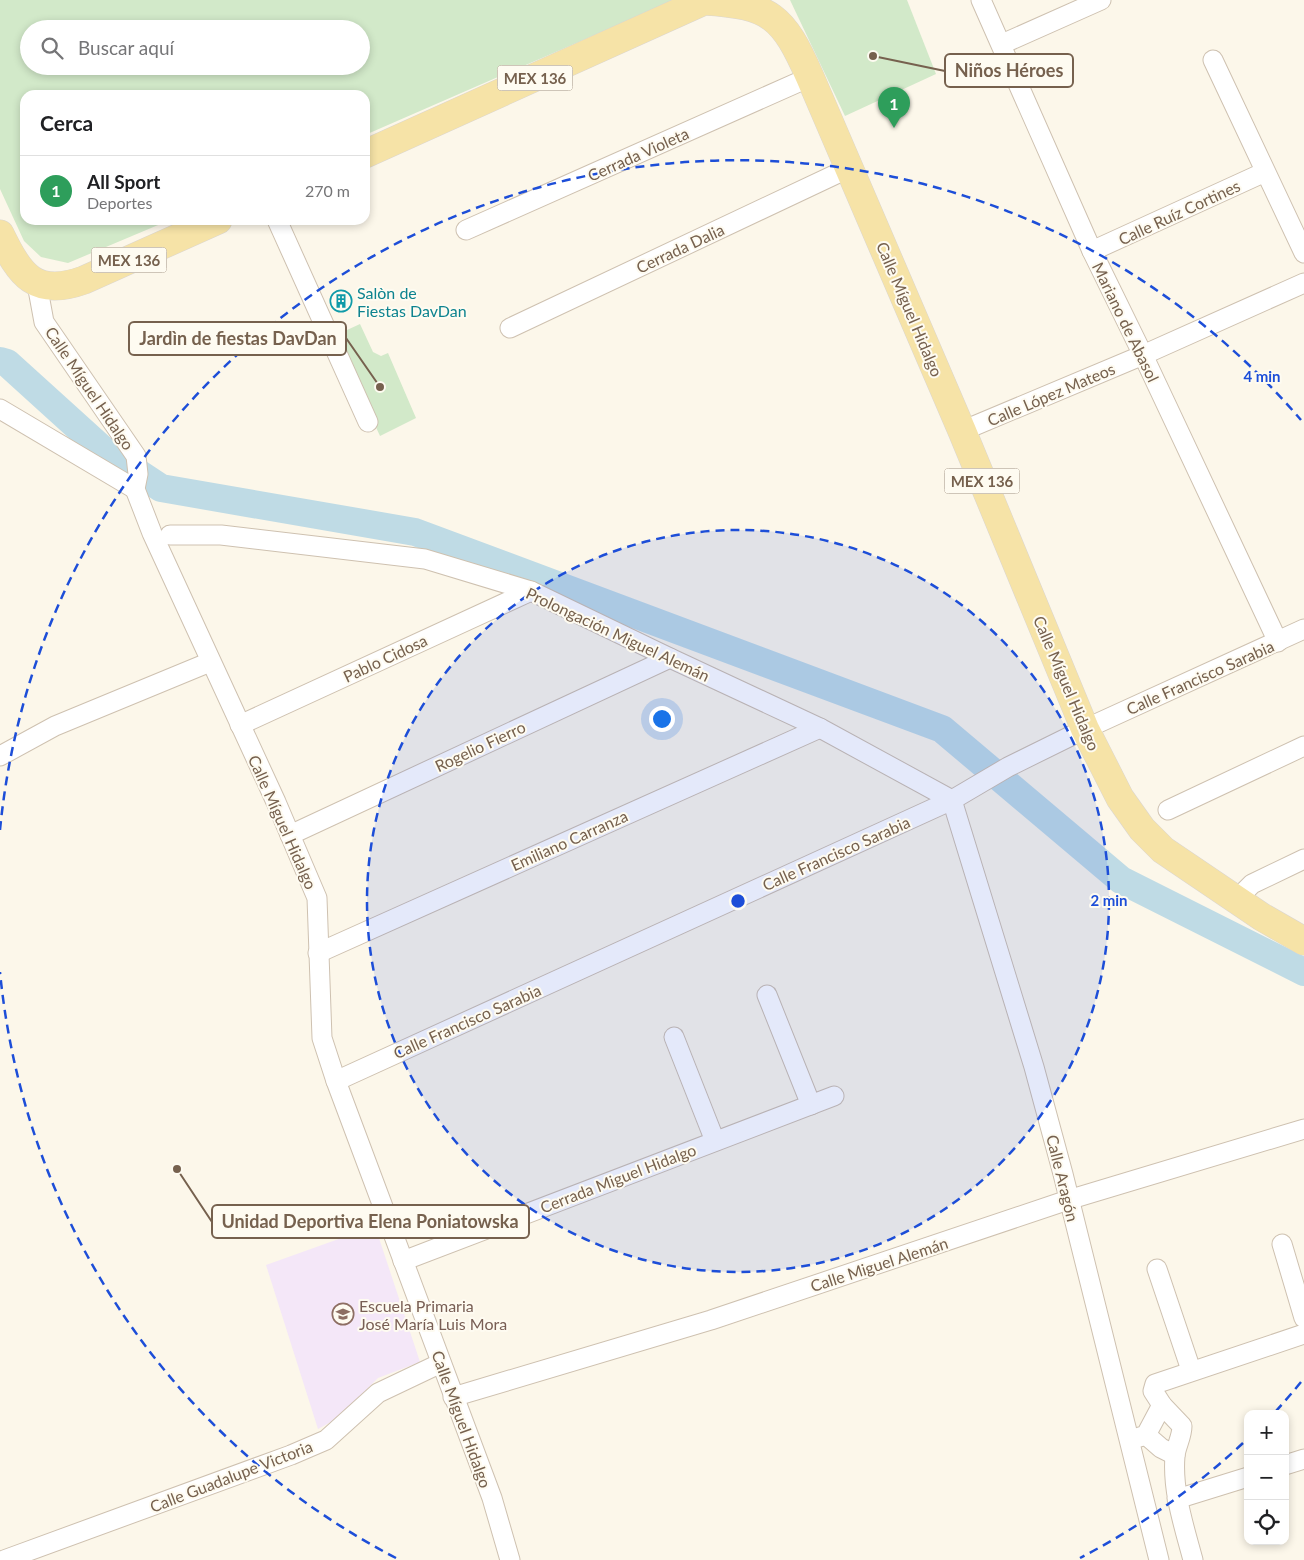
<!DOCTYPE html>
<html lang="es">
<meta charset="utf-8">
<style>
body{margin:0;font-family:Lato,sans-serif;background:#f2f2f2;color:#202124}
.controls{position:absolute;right:15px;bottom:15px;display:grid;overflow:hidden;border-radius:10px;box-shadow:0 2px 8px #0003}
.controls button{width:45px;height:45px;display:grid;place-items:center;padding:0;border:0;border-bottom:1px solid #e0e0e0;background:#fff;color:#202124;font:25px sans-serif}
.you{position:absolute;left:661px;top:718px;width:18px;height:18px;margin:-12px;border:4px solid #fff;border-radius:50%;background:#1a73e8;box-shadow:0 0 0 8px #1a73e833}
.badge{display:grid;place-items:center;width:32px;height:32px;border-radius:50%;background:#764e3a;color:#fff;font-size:16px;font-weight:700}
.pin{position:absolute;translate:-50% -41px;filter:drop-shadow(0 1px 2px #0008)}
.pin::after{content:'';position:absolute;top:26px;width:18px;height:15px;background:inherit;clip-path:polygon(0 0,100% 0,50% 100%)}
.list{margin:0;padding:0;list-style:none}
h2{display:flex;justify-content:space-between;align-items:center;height:65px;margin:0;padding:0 20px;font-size:21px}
h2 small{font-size:16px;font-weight:400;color:#757577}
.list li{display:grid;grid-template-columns:32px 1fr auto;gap:15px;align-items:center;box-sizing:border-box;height:70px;padding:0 20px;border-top:1px solid #e0e0e0}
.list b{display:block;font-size:19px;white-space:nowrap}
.list p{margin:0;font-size:16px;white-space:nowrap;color:#757577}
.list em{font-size:16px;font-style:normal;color:#757577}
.icon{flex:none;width:28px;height:28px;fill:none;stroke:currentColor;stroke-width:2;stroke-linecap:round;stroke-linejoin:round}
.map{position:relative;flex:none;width:1304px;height:1560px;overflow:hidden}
.search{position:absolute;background:#fff;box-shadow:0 2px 8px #0003;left:20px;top:20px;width:350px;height:55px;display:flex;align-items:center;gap:12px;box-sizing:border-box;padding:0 18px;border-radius:28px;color:#757577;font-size:19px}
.panel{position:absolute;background:#fff;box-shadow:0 2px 8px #0003;left:20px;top:90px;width:350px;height:135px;border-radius:15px}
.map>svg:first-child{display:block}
</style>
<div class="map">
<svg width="1304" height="1560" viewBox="0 0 1304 1560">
<rect width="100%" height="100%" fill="#fcf7ea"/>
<!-- education -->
<path fill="#f4e7f8" d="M375 1226 420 1362 378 1378 338 1418 318 1429 266 1265Z"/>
<!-- green -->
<g fill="#d2e9c9" fill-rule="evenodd">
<path d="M0 0H675L365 135V95H25V220H170L68 263 41 257 24 241 0 189ZM29 29H361V66H29Z"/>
<path d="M790 0H907L936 74 845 116Z"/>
<path d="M360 324 373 352 381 356 388 353 416 418 380 436 334 336Z"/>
</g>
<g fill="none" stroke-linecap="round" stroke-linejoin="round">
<!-- river -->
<path stroke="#bfdbe5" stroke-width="28" d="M0 361 7 363 102 449 161 488 415 532 942 729 1121 880 1304 972"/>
<!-- minor casing -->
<g stroke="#cec1b0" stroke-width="21">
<g id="minor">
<path d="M981 0 1092 251 1143 355 1278 642"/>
<path d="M1002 44 1101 0"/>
<path d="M1213 60 1304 253"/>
<path d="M277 220 368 422"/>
<path d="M466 230 810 77"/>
<path d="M1092 251 1265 172"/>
<path d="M37 284 44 322 136 456 138 474 135 489 152 533 276 802 317 898 322 1038 336 1081 492 1498 510 1560"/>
<path d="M510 328 849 168"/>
<path d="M0 409 135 489"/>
<path d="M962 431 1143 355 1304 283"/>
<path d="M170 535H221L425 559 531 591 670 658 820 728 952 800 1034 1067 1063 1174 1159 1560"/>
<path d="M240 725 531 591"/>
<path d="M0 756 55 726 210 662"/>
<path d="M1168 810 1304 746"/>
<path d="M290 835 670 658"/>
<path d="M1236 900 1252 884 1304 859"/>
<path d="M318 953 820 728"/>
<path d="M767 995 811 1105"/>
<path d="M674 1037 715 1141"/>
<path d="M336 1081 952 800 1008 767 1085 729 1304 629"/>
<path d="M1282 1244 1304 1318"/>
<path d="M403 1261 834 1096"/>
<path d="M1157 1269 1191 1370"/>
<path d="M453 1397 711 1320 1068 1200 1304 1129"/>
<path d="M1146 1435 1161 1448 1175 1455"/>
<path d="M1130 1440 1146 1435 1162 1405"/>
<path d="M1285 1465 1304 1459"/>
<path d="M1177 1499 1248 1477"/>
<path d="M4 1560 291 1455 326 1440 378 1393 441 1363"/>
<path d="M1193 1560C1184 1526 1172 1491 1175 1456 1176 1446 1182 1437 1182 1426L1162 1405 1153 1391 1155 1384 1304 1334"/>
</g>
</g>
<!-- primary casing -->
<g stroke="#dbd6d1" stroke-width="29">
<g id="primary">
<path d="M365 154 704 1C771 5 783 16 810 77L962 431 1085 729 1120 798 1142 829 1163 850 1262 917 1304 941"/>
<path d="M0 234C20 275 35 298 84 280L218 220"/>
</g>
</g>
<!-- minor -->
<use href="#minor" stroke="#fff" stroke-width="19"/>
<!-- primary -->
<use href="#primary" stroke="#f6e3a7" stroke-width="28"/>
</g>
<!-- distance rings -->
<circle cx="738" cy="901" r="371" fill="#1d4ed8" fill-opacity=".12"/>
<g fill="none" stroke="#1d4ed8" stroke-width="2.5" stroke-dasharray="9 6">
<circle cx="738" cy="901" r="371"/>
<path d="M1301 1382A741 741 0 0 1 1276 1411M1243 1443A741 741 0 0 1 1080 1558M396 1558A741 741 0 0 1 0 972M0 830A741 741 0 0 1 1301 420"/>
</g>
<!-- icons -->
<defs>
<g id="building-ring" transform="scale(1.125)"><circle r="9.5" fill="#fefbf1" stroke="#0f9aa8" stroke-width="1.5"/><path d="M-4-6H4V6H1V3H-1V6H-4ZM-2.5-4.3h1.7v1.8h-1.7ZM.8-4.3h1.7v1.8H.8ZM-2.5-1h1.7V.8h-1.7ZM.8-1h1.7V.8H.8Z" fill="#0f9aa8"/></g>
<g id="school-ring" transform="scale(1.125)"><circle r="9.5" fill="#fefbf1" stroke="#8d6e63" stroke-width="1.5"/><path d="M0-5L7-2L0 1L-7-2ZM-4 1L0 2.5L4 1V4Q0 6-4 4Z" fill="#8d6e63"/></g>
</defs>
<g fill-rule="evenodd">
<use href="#building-ring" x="341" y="301"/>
<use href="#school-ring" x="343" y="1314"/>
</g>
<g text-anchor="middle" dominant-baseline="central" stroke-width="4" stroke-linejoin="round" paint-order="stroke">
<!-- shield labels -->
<g fill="#fefbf1" stroke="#9f8f7f" stroke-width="1">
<rect x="497.5" y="65.5" width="75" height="25" rx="4"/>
<rect x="91.5" y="247.5" width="75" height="25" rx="4"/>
<rect x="944.5" y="468.5" width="75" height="25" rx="4"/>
</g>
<g font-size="15" font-weight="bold" fill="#76614e">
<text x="535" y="78">MEX 136</text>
<text x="129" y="260">MEX 136</text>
<text x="982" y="481">MEX 136</text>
</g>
<!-- street labels -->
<g font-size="16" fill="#76614e" stroke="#fefbf1">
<text transform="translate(638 154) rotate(-24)">Cerrada Violeta</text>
<text transform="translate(1179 212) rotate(-25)">Calle Ruíz Cortines</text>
<text transform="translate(680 248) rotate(-25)">Cerrada Dalia</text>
<text transform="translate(910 309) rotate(67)">Calle Míguel Hidalgo</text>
<text transform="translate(1126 322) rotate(64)">Mariano de Abasol</text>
<text transform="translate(90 388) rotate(56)">Calle Míguel Hidalgo</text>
<text transform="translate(1051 394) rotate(-23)">Calle López Mateos</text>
<text transform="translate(618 634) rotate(25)">Prolongación Miguel Alemán</text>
<text transform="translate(385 658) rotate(-25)">Pablo Cidosa</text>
<text transform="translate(1200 677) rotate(-24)">Calle Francisco Sarabia</text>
<text transform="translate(1067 683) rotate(67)">Calle Míguel Hidalgo</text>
<text transform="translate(480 746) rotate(-25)">Rogelio Fierro</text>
<text transform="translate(283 822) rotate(66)">Calle Míguel Hidalgo</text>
<text transform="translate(569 840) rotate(-24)">Emiliano Carranza</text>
<text transform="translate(836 853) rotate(-24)">Calle Francisco Sarabia</text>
<text transform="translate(467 1021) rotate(-24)">Calle Francisco Sarabia</text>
<text transform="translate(618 1178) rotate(-21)">Cerrada Miguel Hidalgo</text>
<text transform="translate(1063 1178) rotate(76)">Calle Aragón</text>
<text transform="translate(879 1264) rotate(-18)">Calle Miguel Alemán</text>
<text transform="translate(462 1419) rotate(70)">Calle Míguel Hidalgo</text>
<text transform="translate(231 1476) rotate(-21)">Calle Guadalupe Victoria</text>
</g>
<!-- culture labels -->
<g font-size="16" fill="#0d838f" stroke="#fefbf1" text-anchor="start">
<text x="357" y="292">Salòn de<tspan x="357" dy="18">Fiestas DavDan</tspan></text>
</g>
<!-- education labels -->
<g font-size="16" fill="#785e54" stroke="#fefbf1" text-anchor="start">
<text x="359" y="1305">Escuela Primaria<tspan x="359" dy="18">José María Luis Mora</tspan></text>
</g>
</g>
<circle cx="738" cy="901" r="8" fill="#1d4ed8" stroke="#fefbf1" stroke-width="2.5"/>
<g font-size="15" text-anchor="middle" font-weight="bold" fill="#1d4ed8" stroke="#fefbf1" stroke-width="4" stroke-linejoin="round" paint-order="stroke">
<text x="1262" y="382">4 min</text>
<text x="1109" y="906">2 min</text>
</g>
<!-- callouts -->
<path fill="none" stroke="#76614e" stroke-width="2" d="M873 56L945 71M380 387L346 338M177 1169L212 1222"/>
<g fill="#76614e" stroke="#fefbf1" stroke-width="2">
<circle cx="873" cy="56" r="5"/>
<circle cx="380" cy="387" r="5"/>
<circle cx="177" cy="1169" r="5"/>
</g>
<g fill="#fefbf1" stroke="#76614e" stroke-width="2">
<rect x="945" y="54" width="128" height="33" rx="5"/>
<rect x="129" y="322" width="217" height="33" rx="5"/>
<rect x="212" y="1205" width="317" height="33" rx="5"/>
</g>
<g font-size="18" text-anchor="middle" font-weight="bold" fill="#76614e">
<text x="1009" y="77">Niños Héroes</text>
<text x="238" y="345">Jardìn de fiestas DavDan</text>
<text x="370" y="1228">Unidad Deportiva Elena Poniatowska</text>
</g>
</svg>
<div class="controls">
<button>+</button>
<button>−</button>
<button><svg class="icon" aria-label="locate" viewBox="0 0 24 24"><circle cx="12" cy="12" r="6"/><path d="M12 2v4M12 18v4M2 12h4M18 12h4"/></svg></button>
</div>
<div class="you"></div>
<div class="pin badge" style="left:894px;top:128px;background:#2e9e5b">1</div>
<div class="search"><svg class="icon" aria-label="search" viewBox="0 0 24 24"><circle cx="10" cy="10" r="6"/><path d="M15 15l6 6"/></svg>Buscar aquí</div>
<section class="panel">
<h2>Cerca<small></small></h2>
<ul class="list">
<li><span class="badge" style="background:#2e9e5b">1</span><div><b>All Sport</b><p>Deportes</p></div><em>270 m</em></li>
</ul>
</section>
</div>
